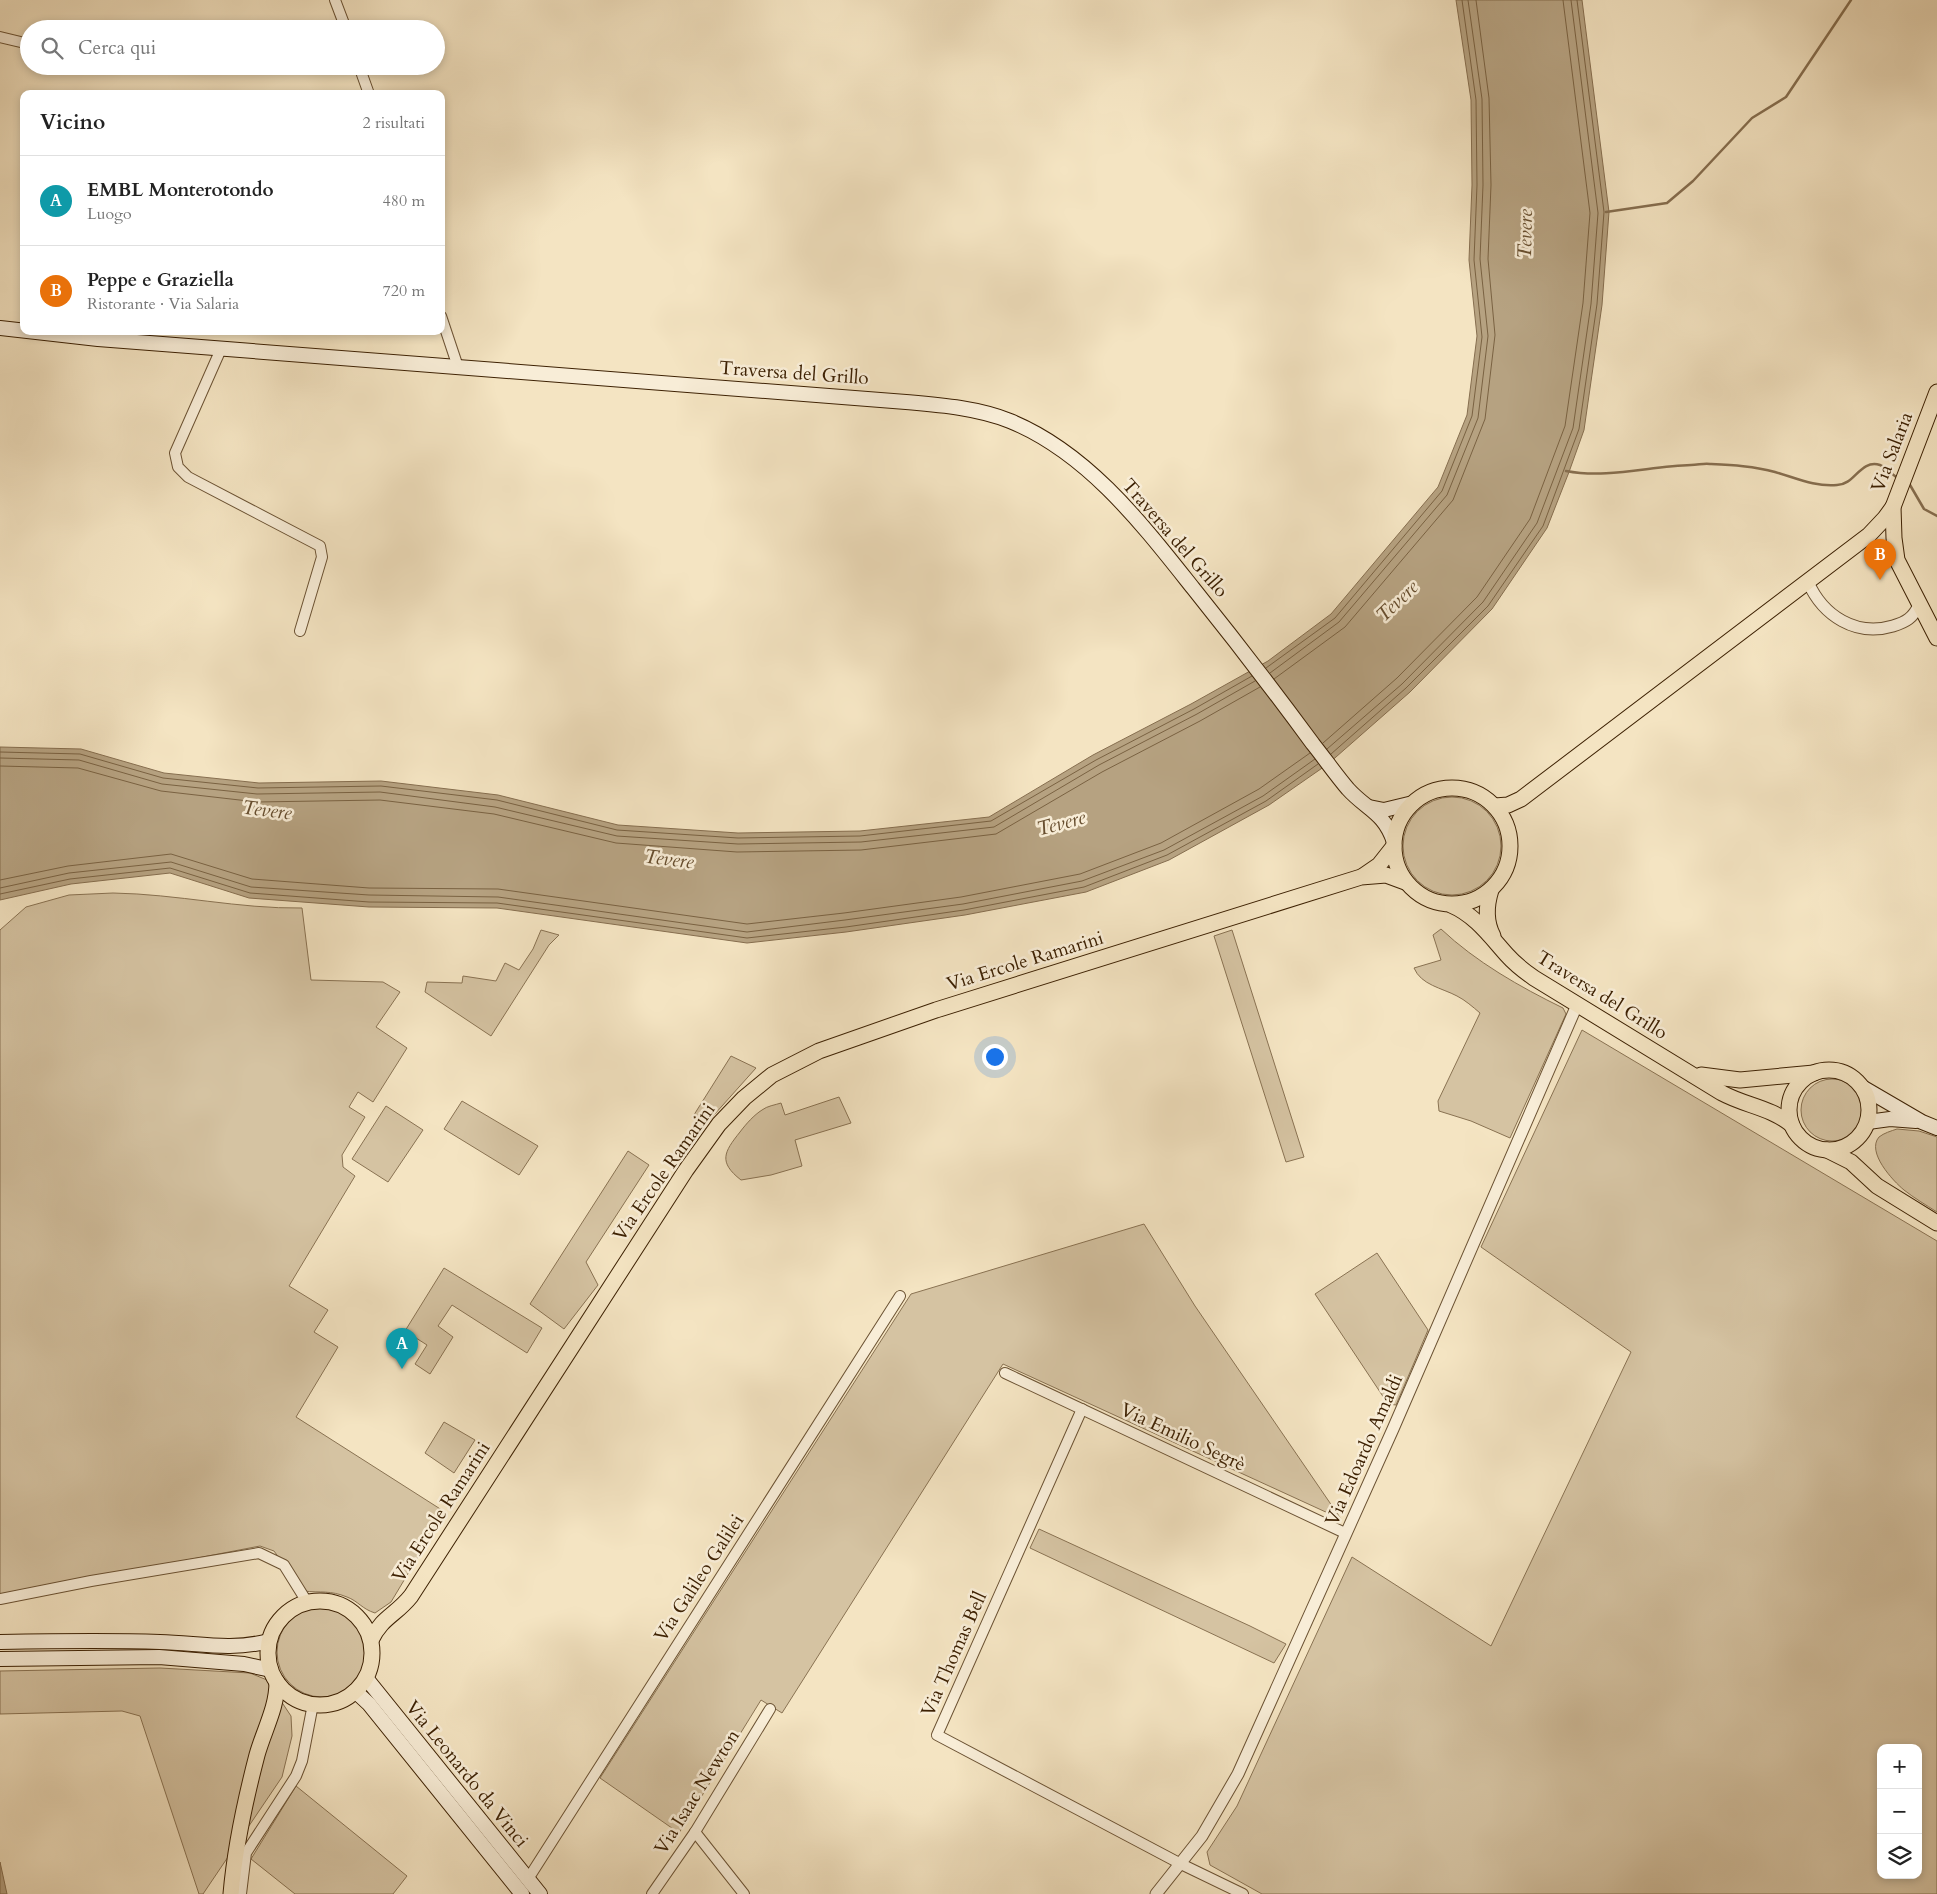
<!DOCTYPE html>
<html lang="it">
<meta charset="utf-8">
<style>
body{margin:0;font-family:Cardo,serif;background:#f2f2f2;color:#222}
.controls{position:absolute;right:15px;bottom:15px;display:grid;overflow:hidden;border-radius:10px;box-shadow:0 2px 8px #0003}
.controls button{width:45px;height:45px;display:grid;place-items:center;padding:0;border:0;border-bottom:1px solid #e0e0e0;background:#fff;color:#222;font:25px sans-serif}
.you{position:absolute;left:994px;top:1056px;width:18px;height:18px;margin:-12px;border:4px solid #fff;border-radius:50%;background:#1a73e8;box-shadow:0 0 0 8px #1a73e833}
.badge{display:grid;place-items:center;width:32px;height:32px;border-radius:50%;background:#8f2418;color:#fff;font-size:16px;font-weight:700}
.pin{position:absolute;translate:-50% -41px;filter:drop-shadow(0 1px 2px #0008)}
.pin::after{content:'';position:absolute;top:26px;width:18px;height:15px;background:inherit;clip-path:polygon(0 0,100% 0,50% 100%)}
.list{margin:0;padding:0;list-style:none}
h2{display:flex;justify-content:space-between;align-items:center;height:65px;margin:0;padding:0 20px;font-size:21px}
h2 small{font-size:16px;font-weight:400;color:#767676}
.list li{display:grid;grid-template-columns:32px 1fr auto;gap:15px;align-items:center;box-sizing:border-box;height:90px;padding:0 20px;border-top:1px solid #e0e0e0}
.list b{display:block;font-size:19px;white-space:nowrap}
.list p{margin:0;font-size:16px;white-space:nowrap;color:#767676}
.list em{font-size:16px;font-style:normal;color:#767676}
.icon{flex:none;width:28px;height:28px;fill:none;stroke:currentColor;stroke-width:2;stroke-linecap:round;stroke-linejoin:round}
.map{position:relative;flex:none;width:1937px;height:1894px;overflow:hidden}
.search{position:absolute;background:#fff;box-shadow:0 2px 8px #0003;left:20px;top:20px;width:425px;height:55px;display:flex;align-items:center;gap:12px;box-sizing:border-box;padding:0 18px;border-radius:28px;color:#767676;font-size:19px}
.panel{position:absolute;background:#fff;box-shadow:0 2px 8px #0003;left:20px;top:90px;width:425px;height:245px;border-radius:10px}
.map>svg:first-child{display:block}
</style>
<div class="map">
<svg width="1937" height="1894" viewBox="0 0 1937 1894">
<rect width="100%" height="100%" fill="#f4e4c2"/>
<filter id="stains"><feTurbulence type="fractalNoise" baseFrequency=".004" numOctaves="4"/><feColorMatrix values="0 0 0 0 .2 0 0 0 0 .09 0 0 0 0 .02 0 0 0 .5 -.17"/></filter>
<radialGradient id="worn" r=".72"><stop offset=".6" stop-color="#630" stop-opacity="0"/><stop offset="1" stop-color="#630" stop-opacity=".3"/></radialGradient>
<!-- green -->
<g fill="#d5c3a2" stroke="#897252" fill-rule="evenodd">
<circle cx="1452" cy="846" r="49"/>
<path d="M113 893C177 894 239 909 302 908L311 980 383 982 400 992 376 1027 407 1048 373 1102 358 1092 349 1107 365 1117 342 1155 343 1167 355 1176 289 1286 328 1310 314 1332 338 1347 296 1417 445 1512 391 1602 375 1613C362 1609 358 1601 347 1597 330 1590 321 1593 303 1591L274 1551 260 1546 5 1595H0V930L26 907 69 895Z"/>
<path d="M1441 929C1476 962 1520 987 1563 1008L1566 1014 1510 1138 1471 1121 1439 1111 1438 1101 1480 1013C1473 1007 1465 1000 1457 996 1442 988 1421 985 1414 968L1441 960 1433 935Z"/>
<path d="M541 930 559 935 549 945 491 1036 425 992 427 982 462 983 463 976 496 981 505 963 519 970 533 949Z"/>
<path d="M1232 930 1304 1157 1286 1162 1214 936Z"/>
<path d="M1582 1030 1937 1241V1894H1262L1210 1865 1207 1852 1237 1806 1352 1557 1491 1646 1631 1352 1481 1247ZM1881 1748H1918V1875H1881Z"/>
<path d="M731 1056 756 1068 705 1125 692 1118Z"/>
<circle cx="1832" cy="1110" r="31"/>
<path d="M839 1097 851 1123 795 1140 802 1166 771 1175 741 1180C718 1162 724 1152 740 1132 746 1124 754 1115 762 1110 767 1106 775 1105 781 1103L785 1115Z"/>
<path d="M462 1101 538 1146 519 1175 444 1129Z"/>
<path d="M386 1106 423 1130 388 1182 352 1159Z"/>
<path d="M1897 1129 1919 1131 1937 1137V1212C1926 1205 1914 1198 1904 1190 1893 1181 1866 1152 1879 1137 1884 1133 1891 1131 1897 1129Z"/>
<path d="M628 1151 649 1165 586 1262 598 1285 564 1329 530 1304Z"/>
<path d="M1144 1224 1195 1306 1341 1519 1003 1364 782 1713 761 1700 679 1833 600 1778 911 1294Z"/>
<path d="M1377 1253 1428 1330 1396 1405 1388 1404 1315 1294Z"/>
<path d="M444 1268 542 1328 527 1353 452 1305 438 1326 453 1337 430 1374 415 1364 427 1345 405 1331Z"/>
<path d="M444 1422 475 1440 454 1473 425 1453Z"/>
<path d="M1039 1529 1250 1626 1286 1644 1274 1663 1030 1548Z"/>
<circle cx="322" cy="1652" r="45"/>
<path d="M160 1668 250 1673 267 1680 291 1716 292 1736 282 1777 203 1894H199L140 1716 122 1711 0 1714V1671Z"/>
<path d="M296 1786 407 1876 393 1894H295L251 1859Z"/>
</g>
<!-- water -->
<g fill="#b6a281" stroke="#866e4f">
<path d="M1456 0H1582L1609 212 1602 305 1584 430 1569 472 1547 528 1492 609 1410 692 1328 764 1269 805 1169 860 1086 892 965 915 846 932 747 943 497 908 369 907 249 898 170 873 71 884 0 900V747L81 749 164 773 259 783 381 781 498 795 618 825 738 833 860 831 989 817 1093 755 1191 704 1268 661 1331 614 1438 487 1467 415 1477 336 1469 260 1472 185 1471 100Z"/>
<path d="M0 1862 7 1894H0Z"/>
</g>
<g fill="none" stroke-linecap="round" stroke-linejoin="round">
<!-- shore -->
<g stroke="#7a6242" stroke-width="1">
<path d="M1266 668 1335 618 1442 491 1472 416 1482 337 1474 260 1477 185 1476 100 1462 0"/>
<path d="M1270 673 1339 622 1447 495 1478 418 1488 336 1480 259 1483 185 1482 99 1468 0"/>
<path d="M1274 679 1345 627 1453 500 1485 419 1495 335 1488 259 1491 185 1489 98 1476 0"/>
<path d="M1323 743 1397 678 1477 597 1530 519 1565 426 1583 303 1590 213 1563 0"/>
<path d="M1327 749 1402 684 1483 602 1537 523 1573 428 1591 304 1598 213 1571 0"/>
<path d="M0 752 80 754 163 778 258 788 381 786 497 800 617 830 738 838 860 836 991 821 1096 760 1194 709 1252 676"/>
<path d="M1331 754 1406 688 1488 606 1543 526 1579 429 1597 304 1604 212 1577 0"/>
<path d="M0 758 79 760 162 784 257 794 380 792 495 807 617 836 738 844 861 842 994 827 1099 765 1197 714 1255 681"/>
<path d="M0 766 78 768 161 791 257 802 380 800 494 814 616 843 737 852 861 850 996 834 1102 772 1200 721 1260 687"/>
<path d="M0 880 68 866 171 854 252 879 369 888 498 889 747 924 844 913 961 897 1080 874 1161 843 1259 789 1310 753"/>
<path d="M0 888 69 873 171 862 251 887 369 895 498 897 747 932 845 920 963 904 1082 881 1164 850 1263 796 1315 759"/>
<path d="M0 894 70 879 170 868 250 893 369 902 497 903 747 938 846 927 964 910 1084 887 1167 855 1266 801 1318 764"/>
</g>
<!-- stream -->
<g stroke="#866e4f" stroke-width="2.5">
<path d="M1606 212 1667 203 1693 181 1752 118 1786 97 1851 0"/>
<path d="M1566 471C1608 479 1650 466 1691 465 1698 465 1704 463 1710 464 1731 465 1754 466 1775 472 1796 478 1815 487 1837 485 1855 485 1860 459 1880 465 1886 467 1892 475 1898 478"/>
<path d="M1908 483 1910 485 1924 509 1937 516"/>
</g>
<!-- minor casing -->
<g stroke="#6b5233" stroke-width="12">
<g id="minor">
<path d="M335 0 346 29"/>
<path d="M0 37 29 44"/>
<path d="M359 66 369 94"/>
<path d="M441 316 458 367"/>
<path d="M221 349 175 453 178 467 188 477 320 546 322 557 300 631"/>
<path d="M1005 1373 1345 1533"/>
<path d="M1082 1409 937 1735 1181 1864 1243 1894"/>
<path d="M0 1599 91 1581 259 1553 284 1565 307 1602"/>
<path d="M695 1832 744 1894"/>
<path d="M528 1879 900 1296"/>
<path d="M241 1894 246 1853 296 1776 302 1761 313 1704"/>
<path d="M652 1894 695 1832 770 1709"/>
</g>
</g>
<!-- tertiary casing -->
<g stroke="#6b5233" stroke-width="13">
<g id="tertiary">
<path d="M1808 582C1823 616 1856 637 1893 626 1906 622 1913 618 1919 605"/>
<path d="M1156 1894 1202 1836 1238 1774 1393 1429 1577 1005"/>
</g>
</g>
<!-- secondary casing -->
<g stroke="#3d2103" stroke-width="16">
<g id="secondary">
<path d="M0 328 98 339 906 402C940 405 978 408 1010 421 1088 453 1142 524 1193 588 1234 639 1274 691 1313 744 1325 759 1336 775 1348 789 1367 810 1384 812 1394 842"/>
<path d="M1369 807 1384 810 1413 803"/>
<path d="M1862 1087 1922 1122 1937 1128"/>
<path d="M1868 1122 1890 1119 1916 1121"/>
<path d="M0 1642C53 1641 107 1640 160 1642 199 1643 230 1651 269 1641"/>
<path d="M0 1659 159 1657 244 1664 271 1670"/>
<path d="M366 1678 540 1894"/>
<path d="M355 1691 369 1704 522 1894"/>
</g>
</g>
<!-- primary casing -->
<g stroke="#3d2103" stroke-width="17">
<g id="primary">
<path d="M1937 392 1893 507 1894 538 1897 560 1937 638"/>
<circle cx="1452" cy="846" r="58"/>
<path d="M1495 806 1508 805 1521 799 1869 535 1885 518 1893 507"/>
<path d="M1363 876 1379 865 1394 846"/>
<path d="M1491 890C1486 906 1485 921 1493 936"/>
<path d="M1451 905C1475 915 1490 936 1507 955 1515 964 1524 971 1534 978L1722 1093C1746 1106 1770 1107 1792 1125"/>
<circle cx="1829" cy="1110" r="40"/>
<path d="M1701 1075 1740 1080 1814 1073"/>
<path d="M1827 1150 1851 1162 1877 1186 1937 1223"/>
<circle cx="320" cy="1653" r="52"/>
<path d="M371 1640C382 1617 396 1615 411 1596L686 1170 719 1124 744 1098 772 1075 819 1051 936 1010 1361 877 1386 875 1405 882"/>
<path d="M231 1894C235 1847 245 1801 257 1755 264 1730 277 1708 277 1682"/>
</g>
</g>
<!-- minor -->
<use href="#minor" stroke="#f8edd7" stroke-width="10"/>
<!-- tertiary -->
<use href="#tertiary" stroke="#f8edd7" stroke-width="11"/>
<!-- secondary -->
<use href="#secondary" stroke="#f8edd7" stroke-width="14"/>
<!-- primary -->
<use href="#primary" stroke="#f4e4c2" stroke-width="15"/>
</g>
<g text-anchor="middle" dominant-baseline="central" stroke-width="5" stroke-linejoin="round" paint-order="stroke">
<!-- street labels -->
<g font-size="19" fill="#3d2103" stroke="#f8edd7">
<text transform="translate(794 373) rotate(4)">Traversa del Grillo</text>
<text transform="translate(1892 452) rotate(-69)">Via Salaria</text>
<text transform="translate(1175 538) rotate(49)">Traversa del Grillo</text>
<text transform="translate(1025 961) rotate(-17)">Via Ercole Ramarini</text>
<text transform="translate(1602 995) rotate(32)">Traversa del Grillo</text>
<text transform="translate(664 1172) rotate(-55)">Via Ercole Ramarini</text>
<text transform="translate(1183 1437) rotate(25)">Via Emilio Segrè</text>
<text transform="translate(1364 1450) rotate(-66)">Via Edoardo Amaldi</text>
<text transform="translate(441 1512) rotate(-57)">Via Ercole Ramarini</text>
<text transform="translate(699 1578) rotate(-57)">Via Galileo Galilei</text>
<text transform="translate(954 1654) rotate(-66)">Via Thomas Bell</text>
<text transform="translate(467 1774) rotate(51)">Via Leonardo da Vinci</text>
<text transform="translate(697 1792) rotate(-58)">Via Isaac Newton</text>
</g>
<!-- water labels -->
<g font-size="20" font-style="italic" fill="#674e2f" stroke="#f8edd7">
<text transform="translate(1525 234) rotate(-89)">Tevere</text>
<text transform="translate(1397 601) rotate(-44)">Tevere</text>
<text transform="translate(267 810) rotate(7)">Tevere</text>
<text transform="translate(1061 823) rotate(-15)">Tevere</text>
<text transform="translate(669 859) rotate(7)">Tevere</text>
</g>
</g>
<rect width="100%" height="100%" filter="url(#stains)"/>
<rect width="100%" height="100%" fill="url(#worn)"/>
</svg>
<div class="controls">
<button>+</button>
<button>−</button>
<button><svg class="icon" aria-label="layers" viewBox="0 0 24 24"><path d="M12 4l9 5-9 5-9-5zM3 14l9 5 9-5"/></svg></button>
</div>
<div class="you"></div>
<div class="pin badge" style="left:402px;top:1369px;background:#0f9aa8">A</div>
<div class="pin badge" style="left:1880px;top:580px;background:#e8710a">B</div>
<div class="search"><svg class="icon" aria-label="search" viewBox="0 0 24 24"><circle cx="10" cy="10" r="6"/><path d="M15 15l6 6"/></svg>Cerca qui</div>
<section class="panel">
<h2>Vicino<small>2 risultati</small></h2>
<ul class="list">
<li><span class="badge" style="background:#0f9aa8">A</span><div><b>EMBL Monterotondo</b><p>Luogo</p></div><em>480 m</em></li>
<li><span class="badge" style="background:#e8710a">B</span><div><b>Peppe e Graziella</b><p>Ristorante · Via Salaria</p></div><em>720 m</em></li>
</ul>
</section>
</div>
